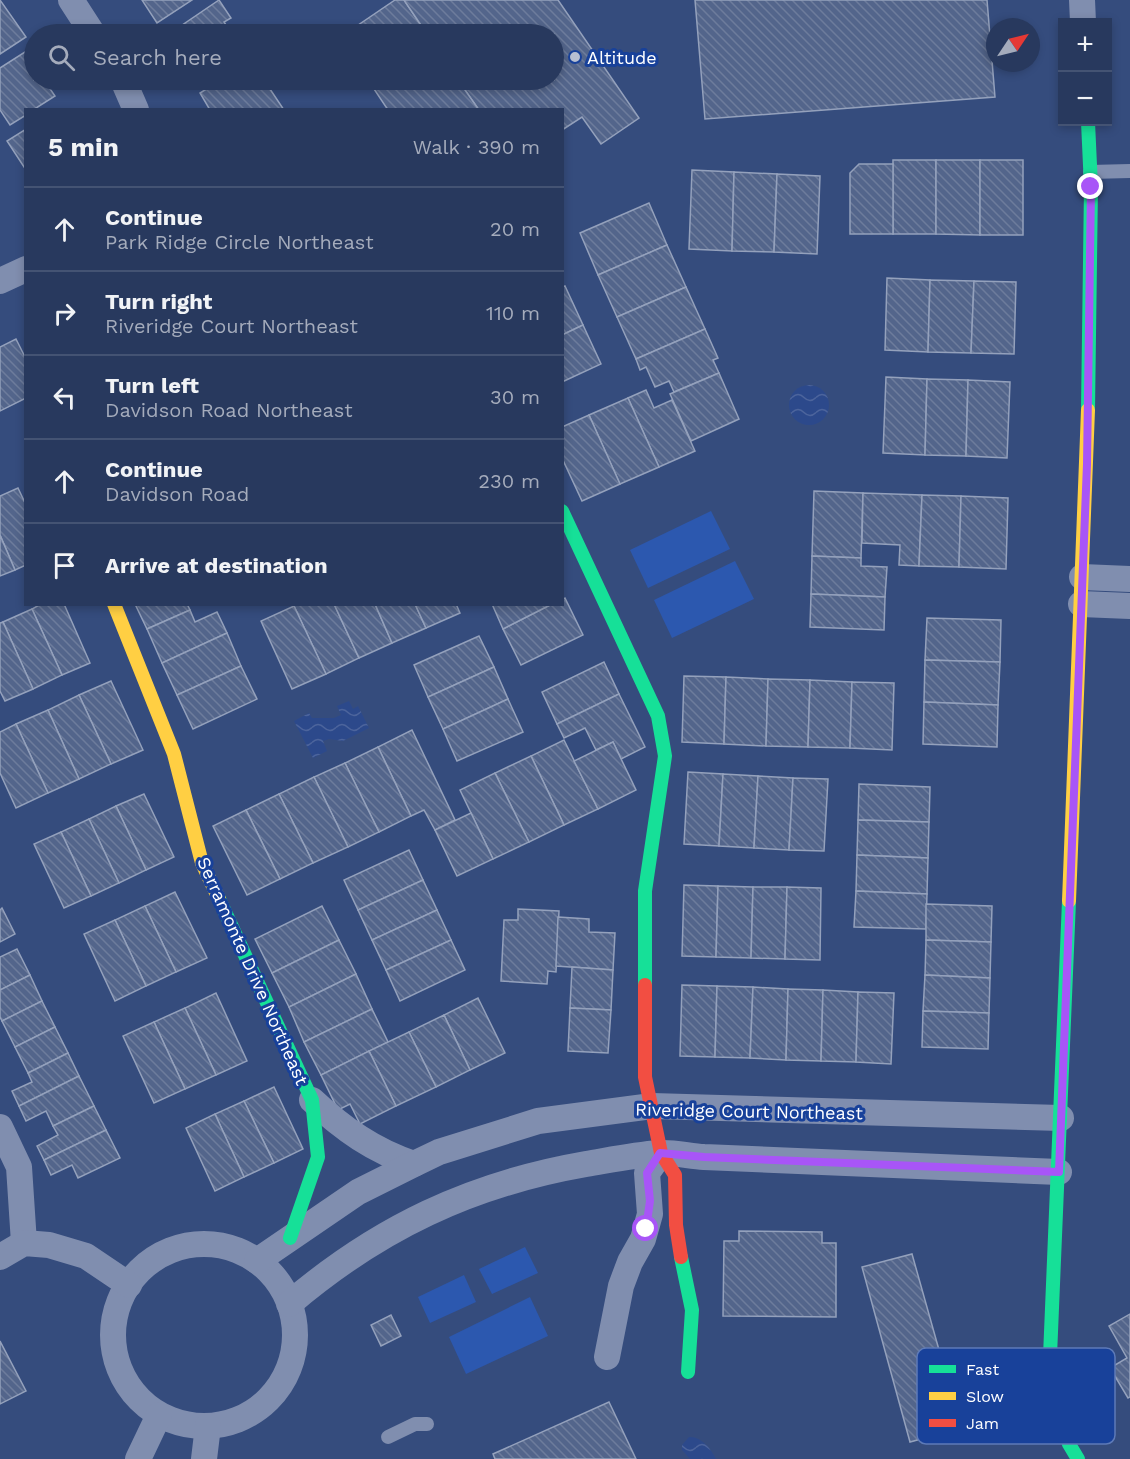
<!DOCTYPE html>
<meta charset="utf-8">
<style>
body{margin:0;font-family:"Work Sans",sans-serif;background:#344467;color:#f1f3f6}
.controls{position:absolute;right:18px;top:18px;display:grid;overflow:hidden;border-radius:0px;box-shadow:0 3px 9px #0003}
.controls button{width:54px;height:54px;display:grid;place-items:center;padding:0;border:0;border-bottom:2px solid #445373;background:#28395e;color:#f1f3f6;font:30px sans-serif}
.compass{position:absolute;left:986px;top:18px;width:54px;height:54px;border-radius:50%;background:#28395e;box-shadow:0 3px 9px #0003;rotate:55deg}
.stop{position:absolute;width:18px;height:18px;margin:-14px;border:4px solid #a855f7;border-radius:50%;background:#fff}
.stop.end{background:#a855f7;border-color:#fff;box-shadow:0 2px 6px #0008}
.list{margin:0;padding:0;list-style:none}
h2{display:flex;justify-content:space-between;align-items:center;height:78px;margin:0;padding:0 24px;font-size:26px}
h2 small{font-size:20px;font-weight:400;color:#a5acbc}
.list li{display:grid;grid-template-columns:39px 1fr auto;gap:18px;align-items:center;box-sizing:border-box;height:84px;padding:0 24px;border-top:2px solid #445373}
.list b{display:block;font-size:22px;white-space:nowrap}
.list p{margin:0;font-size:20px;white-space:nowrap;color:#a5acbc}
.list em{font-size:20px;font-style:normal;color:#a5acbc}
.icon{flex:none;width:33px;height:33px;fill:none;stroke:currentColor;stroke-width:2;stroke-linecap:round;stroke-linejoin:round}
.map{position:relative;flex:none;width:1130px;height:1459px;overflow:hidden}
.search{position:absolute;background:#28395e;box-shadow:0 3px 9px #0003;left:24px;top:24px;width:540px;height:66px;display:flex;align-items:center;gap:15px;box-sizing:border-box;padding:0 21px;border-radius:33px;color:#a5acbc;font-size:22px}
.panel{position:absolute;background:#28395e;box-shadow:0 3px 9px #0003;left:24px;top:108px;width:540px;height:498px;border-radius:0px}
.map>svg:first-child{display:block}
</style>
<div class="map">
<svg width="1130" height="1459" viewBox="0 0 1130 1459">
<defs>
<pattern id="water-waves" width="16" height="10" patternUnits="userSpaceOnUse" patternTransform="scale(1.5)"><rect width="16" height="10" fill="#2c498b"/><path d="M0 5q4-4 8 0t8 0" fill="none" stroke="#4c649c"/></pattern>
<pattern id="building-back-hatch" width="6" height="6" patternUnits="userSpaceOnUse" patternTransform="scale(1.5)"><rect width="6" height="6" fill="#53658b"/><path d="M-1 5l2 2M0 0l6 6M5-1l2 2" fill="none" stroke="#6d7c9c"/></pattern>
</defs>
<rect width="100%" height="100%" fill="#354c7d"/>
<!-- pitch -->
<g fill="#2c58af">
<path d="M711 511 730 549 648 588 630 550Z"/>
<path d="M735 561 754 599 672 638 654 600Z"/>
<path d="M525 1247 538 1273 492 1294 479 1269Z"/>
<path d="M464 1275 476 1302 430 1323 418 1297Z"/>
<path d="M530 1297 548 1336 466 1374 449 1337Z"/>
</g>
<!-- water -->
<g fill="url(#water-waves)">
<circle cx="809" cy="405" r="20"/>
<path d="M349 701 353 709 358 706 369 728 343 741 329 739 323 741 327 751 313 758 294 721 309 713 312 718H334L341 715 337 706Z"/>
<path d="M689 1437C701 1436 711 1449 716 1459H690L682 1450V1445Z"/>
</g>
<!-- building -->
<g fill="url(#building-back-hatch)" stroke="#94a1bc" stroke-width="1.5">
<path d="M0 0 26 37 0 54Z"/>
<path d="M142 0H192L157 23Z"/>
<path d="M219 0 231 18 224 22 232 34H169Z"/>
<path d="M395 0H404L427 34H345Z"/>
<path d="M404 0H558L639 118 601 144 582 117 562 130V110H479L458 80H554V34H427Z"/>
<path d="M695 0H987L995 97 705 119Z"/>
<path d="M28 50 34 59V80H44L55 96 33 110H26V115L10 125 0 110V68Z"/>
<path d="M221 80H264L284 110H210L200 93Z"/>
<path d="M368 80H458L479 110H388Z"/>
<path d="M26 129V170L7 141Z"/>
<rect x="893" y="160" width="43" height="74"/>
<path d="M936 160H980V235L936 234Z"/>
<rect x="980" y="160" width="43" height="75"/>
<path d="M859 164H893V234H850V173Z"/>
<path d="M692 170 734 172 732 251 689 249Z"/>
<path d="M734 172 777 174 774 252 732 251Z"/>
<path d="M777 174 820 176 817 254 774 252Z"/>
<path d="M649 203 667 245 598 275 580 233Z"/>
<path d="M667 245 686 287 617 317 598 275Z"/>
<path d="M887 278 930 280 928 352 885 350Z"/>
<path d="M930 280 974 281 971 353 928 352Z"/>
<path d="M974 281 1016 282 1014 354 971 353Z"/>
<path d="M565 286 583 325 562 335V287Z"/>
<path d="M686 287 705 329 636 359 617 317Z"/>
<path d="M583 325 601 364 562 382V335Z"/>
<path d="M705 329 718 358 713 360 719 373 674 392 669 381 655 387 646 367 640 370 636 359Z"/>
<path d="M16 339 26 359V398L0 411V347Z"/>
<path d="M719 373 739 419 691 441 670 394Z"/>
<path d="M886 377 927 379 925 455 883 453Z"/>
<path d="M927 379 968 380 966 456 925 455Z"/>
<path d="M968 380 1010 382 1007 458 966 456Z"/>
<path d="M646 390 654 408 672 400 695 451 659 467 628 398Z"/>
<path d="M628 398 659 467 620 484 589 415Z"/>
<path d="M589 415 620 484 582 501 562 458V427Z"/>
<path d="M18 488 26 505V565L15 570 0 535V496Z"/>
<path d="M814 491 863 493 861 558 812 556Z"/>
<path d="M863 493 922 495 919 566 899 565 900 545 862 543Z"/>
<path d="M922 495 961 496 959 567 919 566Z"/>
<path d="M961 496 1008 498 1006 569 959 567Z"/>
<path d="M0 535 15 570 0 576Z"/>
<path d="M812 556 861 558V566L887 567 885 597 811 594Z"/>
<path d="M811 594 885 597 884 630 810 627Z"/>
<path d="M565 598 583 635 521 665 503 629 552 604H562V600Z"/>
<path d="M41 604H64L90 663 62 675 32 609Z"/>
<path d="M135 604H187L190 610 147 629Z"/>
<path d="M297 604H334L359 658 326 674 294 606Z"/>
<path d="M334 604H375L392 643 359 658Z"/>
<path d="M375 604H415L426 628 392 643Z"/>
<path d="M415 604H456L460 613 426 628Z"/>
<path d="M492 604H552L503 629Z"/>
<path d="M294 606 326 674 292 689 261 621Z"/>
<path d="M32 609 62 675 33 689 3 622Z"/>
<path d="M190 610 195 622 217 612 227 633 162 663 147 629Z"/>
<path d="M927 618 1001 620 1000 662 925 660Z"/>
<path d="M3 622 33 689 5 701 0 691V623Z"/>
<path d="M227 633 241 666 177 695 162 663Z"/>
<path d="M479 636 494 667 428 697 414 665Z"/>
<path d="M925 660 1000 662 998 705 924 702Z"/>
<path d="M604 662 619 694 557 724 542 692Z"/>
<path d="M241 666 257 699 193 729 177 695Z"/>
<path d="M494 667 508 699 443 729 428 697Z"/>
<path d="M684 676 726 677 724 744 682 742Z"/>
<path d="M726 677 768 679 766 746 724 744Z"/>
<path d="M768 679 810 680 808 747 766 746Z"/>
<path d="M810 680 852 682 850 748 808 747Z"/>
<path d="M111 681 143 750 111 764 79 695Z"/>
<path d="M852 682 894 683 892 750 850 748Z"/>
<path d="M619 694 645 747 621 759 613 742 596 750 585 728 564 738 557 724Z"/>
<path d="M79 695 111 764 79 779 48 710Z"/>
<path d="M508 699 523 732 457 761 443 729Z"/>
<path d="M924 702 998 705 997 747 923 744Z"/>
<path d="M48 710 79 779 48 793 16 724Z"/>
<path d="M16 724 48 793 16 808 0 773V732Z"/>
<path d="M412 730 455 820 435 830 424 810 411 816 378 747Z"/>
<path d="M564 740 598 809 564 825 531 756Z"/>
<path d="M613 742 636 790 598 809 574 761Z"/>
<path d="M378 747 411 816 379 832 345 763Z"/>
<path d="M531 756 564 825 529 842 495 773Z"/>
<path d="M345 763 379 832 348 847 314 777Z"/>
<path d="M688 772 723 774 719 846 684 844Z"/>
<path d="M495 773 529 842 493 859 460 790Z"/>
<path d="M723 774 758 776 754 848 719 846Z"/>
<path d="M758 776 793 778 789 850 754 848Z"/>
<path d="M314 777 348 847 313 863 279 794Z"/>
<path d="M793 778 828 779 824 851 789 850Z"/>
<path d="M859 784 930 787 929 822 858 820Z"/>
<path d="M144 794 174 857 146 870 116 806Z"/>
<path d="M279 794 313 863 280 879 246 810Z"/>
<path d="M116 806 146 870 119 883 89 819Z"/>
<path d="M246 810 280 879 247 895 213 826Z"/>
<path d="M471 813 493 859 457 876 435 830Z"/>
<path d="M89 819 119 883 91 896 61 832Z"/>
<path d="M858 820 929 822 928 858 857 855Z"/>
<path d="M61 832 91 896 64 908 34 844Z"/>
<path d="M409 850 423 880 358 910 344 880Z"/>
<path d="M857 855 928 858 927 894 856 891Z"/>
<path d="M423 880 437 910 372 940 358 910Z"/>
<path d="M684 885 718 886 716 957 682 956Z"/>
<path d="M718 886 753 887 751 958 716 957Z"/>
<path d="M753 887H787L785 959 751 958Z"/>
<path d="M787 887 821 888 820 960 785 959Z"/>
<path d="M856 891 927 894 926 929 854 927Z"/>
<path d="M175 892 207 958 176 972 145 906Z"/>
<path d="M926 904 992 906 991 942 926 940Z"/>
<path d="M145 906 176 972 146 986 115 920Z"/>
<path d="M322 906 339 940 272 973 255 939Z"/>
<path d="M2 908 15 934 0 942V910Z"/>
<path d="M518 909 559 911 556 972 548 971 547 984 501 981 504 920H518Z"/>
<path d="M437 910 451 940 386 970 372 940Z"/>
<path d="M558 917 589 919V932L615 933 613 970 556 966Z"/>
<path d="M115 920 146 986 115 1001 84 934Z"/>
<path d="M339 940 356 974 289 1007 272 973Z"/>
<path d="M451 940 465 970 400 1001 386 970Z"/>
<path d="M926 940 991 942 990 978 925 975Z"/>
<path d="M17 949 30 975 0 990V957Z"/>
<path d="M572 967 613 970 611 1010 570 1008Z"/>
<path d="M356 974 372 1009 304 1042 289 1007Z"/>
<path d="M30 975 42 1001 2 1021 0 1017V990Z"/>
<path d="M925 975 990 978 989 1013 923 1011Z"/>
<path d="M682 985 717 986 715 1057 680 1056Z"/>
<path d="M717 986 753 987 750 1058 715 1057Z"/>
<path d="M753 987 788 989 786 1060 750 1058Z"/>
<path d="M788 989 823 990 821 1061 786 1060Z"/>
<path d="M823 990 858 992 856 1062 821 1061Z"/>
<path d="M858 992 894 993 891 1064 856 1062Z"/>
<path d="M216 993 247 1061 216 1075 185 1008Z"/>
<path d="M478 998 505 1053 470 1070 444 1015Z"/>
<path d="M42 1001 55 1027 15 1047 2 1021Z"/>
<path d="M185 1008 216 1075 185 1089 154 1022Z"/>
<path d="M570 1008 611 1010 608 1053 568 1051Z"/>
<path d="M372 1009 388 1042 321 1075 304 1042Z"/>
<path d="M923 1011 989 1013 988 1049 922 1047Z"/>
<path d="M444 1015 470 1070 436 1087 409 1032Z"/>
<path d="M154 1022 185 1089 154 1103 123 1036Z"/>
<path d="M55 1027 68 1053 28 1073 15 1047Z"/>
<path d="M409 1032 436 1087 396 1106 369 1051Z"/>
<path d="M369 1051 396 1106 360 1124 350 1104 338 1110 321 1075Z"/>
<path d="M68 1053 79 1076 19 1106 12 1091 32 1082 28 1073Z"/>
<path d="M79 1076 94 1106 53 1126 46 1111 26 1121 19 1106Z"/>
<path d="M274 1087 303 1149 274 1163 244 1101Z"/>
<path d="M244 1101 274 1163 244 1177 215 1114Z"/>
<path d="M94 1106 106 1130 44 1160 37 1146 58 1135 53 1126Z"/>
<path d="M215 1114 244 1177 215 1191 186 1128Z"/>
<path d="M106 1130 120 1158 78 1178 72 1165 51 1175 44 1160Z"/>
<path d="M739 1231 822 1232V1243H836V1317L723 1316 724 1241H739Z"/>
<path d="M912 1254 961 1428 910 1442 862 1267Z"/>
<path d="M1130 1314V1397L1128 1398 1110 1368 1127 1358 1109 1326Z"/>
<path d="M391 1315 401 1336 381 1346 371 1325Z"/>
<path d="M0 1341 26 1391 0 1404Z"/>
<path d="M609 1402 636 1459H495L493 1454Z"/>
</g>
<g fill="none" stroke-linecap="round" stroke-linejoin="round">
<!-- lane -->
<g stroke="#808eaf" stroke-width="14">
<path d="M1090 172 1130 171"/>
<path d="M388 1437 415 1424H427"/>
</g>
<!-- street -->
<g stroke="#808eaf" stroke-width="26">
<path d="M71 0 93 34"/>
<path d="M1082 0 1083 22"/>
<path d="M123 80 136 110"/>
<path d="M0 281 26 269"/>
<path d="M1082 577 1130 579"/>
<path d="M1081 604 1130 606"/>
<path d="M312 1100C343 1129 374 1151 414 1164"/>
<path d="M0 1127 19 1167 24 1243"/>
<circle cx="204" cy="1335" r="91"/>
<path d="M0 1257 24 1243 49 1245 86 1256 129 1285"/>
<path d="M257 1261 358 1192 414 1164 439 1152 538 1121 652 1106 1061 1118"/>
<path d="M289 1304C378 1228 471 1184 586 1164 610 1160 634 1155 659 1153 673 1152 689 1156 704 1157L1059 1172"/>
<path d="M607 1357 621 1286 630 1262 643 1239 650 1214 647 1173 661 1153"/>
<path d="M138 1459 159 1415"/>
<path d="M204 1459 208 1426"/>
</g>
<!-- fast -->
<g stroke="#16e098" stroke-width="14">
<path d="M1088 410 1091 187 1088 122"/>
<path d="M562 511 658 716 665 756 645 891V985"/>
<path d="M219 899 312 1100 318 1157 290 1238"/>
<path d="M1069 901 1050 1356 1054 1402 1069 1444 1078 1459"/>
<path d="M681 1257 692 1310 688 1372"/>
</g>
<!-- slow -->
<g stroke="#ffcf43" stroke-width="14">
<path d="M114 604 174 754 202 863 219 899"/>
<path d="M1069 901 1088 410"/>
</g>
<!-- jam -->
<path stroke="#f24e42" stroke-width="14" d="M645 985V1077L661 1153 675 1175 676 1225 681 1257"/>
</g>
<g fill="none" stroke-linecap="round" stroke-linejoin="round">
<!-- route -->
<path stroke="#a855f7" stroke-width="8" d="M646 1229 650 1201 647 1173 660 1153 704 1157 1059 1172 1087 464 1091 187"/>
</g>
<!-- markers -->
<circle fill="#b8c0d2" stroke="#18419a" stroke-width="2" cx="575" cy="57" r="6"/>
<g text-anchor="middle" dominant-baseline="central" stroke-width="6" stroke-linejoin="round" paint-order="stroke">
<!-- poi labels -->
<g font-size="18" fill="#fff" stroke="#18419a" text-anchor="start">
<text x="587" y="57">Altitude</text>
</g>
<!-- street labels -->
<g font-size="18" fill="#fff" stroke="#18419a">
<text transform="translate(253 971) rotate(66)">Serramonte Drive Northeast</text>
<text transform="translate(749 1111) rotate(1)">Riveridge Court Northeast</text>
</g>
</g>
<!-- legend -->
<rect x="917" y="1348" width="198" height="96" rx="9" fill="#18419a" stroke="#5d7ab8" stroke-width="1.5"/>
<rect x="929" y="1365" width="27" height="8" fill="#16e098"/>
<rect x="929" y="1392" width="27" height="8" fill="#ffcf43"/>
<rect x="929" y="1419" width="27" height="8" fill="#f24e42"/>
<g font-size="16" fill="#fff">
<text x="966" y="1375">Fast</text>
<text x="966" y="1402">Slow</text>
<text x="966" y="1429">Jam</text>
</g>
</svg>
<div class="controls">
<button>+</button>
<button>−</button>
</div>
<svg class="compass" viewBox="-18 -18 36 36"><path d="M0-13l5 13h-10z" fill="#e53935"/><path d="M0 13l5-13h-10z" fill="#a5acbc"/></svg>
<div class="stop" style="left:646px;top:1229px"></div>
<div class="stop end" style="left:1091px;top:187px"></div>
<div class="search"><svg class="icon" aria-label="search" viewBox="0 0 24 24"><circle cx="10" cy="10" r="6"/><path d="M15 15l6 6"/></svg>Search here</div>
<section class="panel">
<h2>5 min<small>Walk · 390 m</small></h2>
<ul class="list">
<li><svg class="icon" aria-label="ahead" viewBox="0 0 24 24"><path d="M12 20V5M6 11l6-6 6 6"/></svg><div><b>Continue</b><p>Park Ridge Circle Northeast</p></div><em>20 m</em></li>
<li><svg class="icon" aria-label="right" viewBox="0 0 24 24"><path d="M7 20v-9h11M14 6l5 5-5 5"/></svg><div><b>Turn right</b><p>Riveridge Court Northeast</p></div><em>110 m</em></li>
<li><svg class="icon" aria-label="left" viewBox="0 0 24 24"><path d="M17 20v-9H6M10 6l-5 5 5 5"/></svg><div><b>Turn left</b><p>Davidson Road Northeast</p></div><em>30 m</em></li>
<li><svg class="icon" aria-label="ahead" viewBox="0 0 24 24"><path d="M12 20V5M6 11l6-6 6 6"/></svg><div><b>Continue</b><p>Davidson Road</p></div><em>230 m</em></li>
<li><svg class="icon" aria-label="arrive" viewBox="0 0 24 24"><path d="M6 21V4h12l-3 4 3 4H6"/></svg><div><b>Arrive at destination</b></div></li>
</ul>
</section>
</div>
